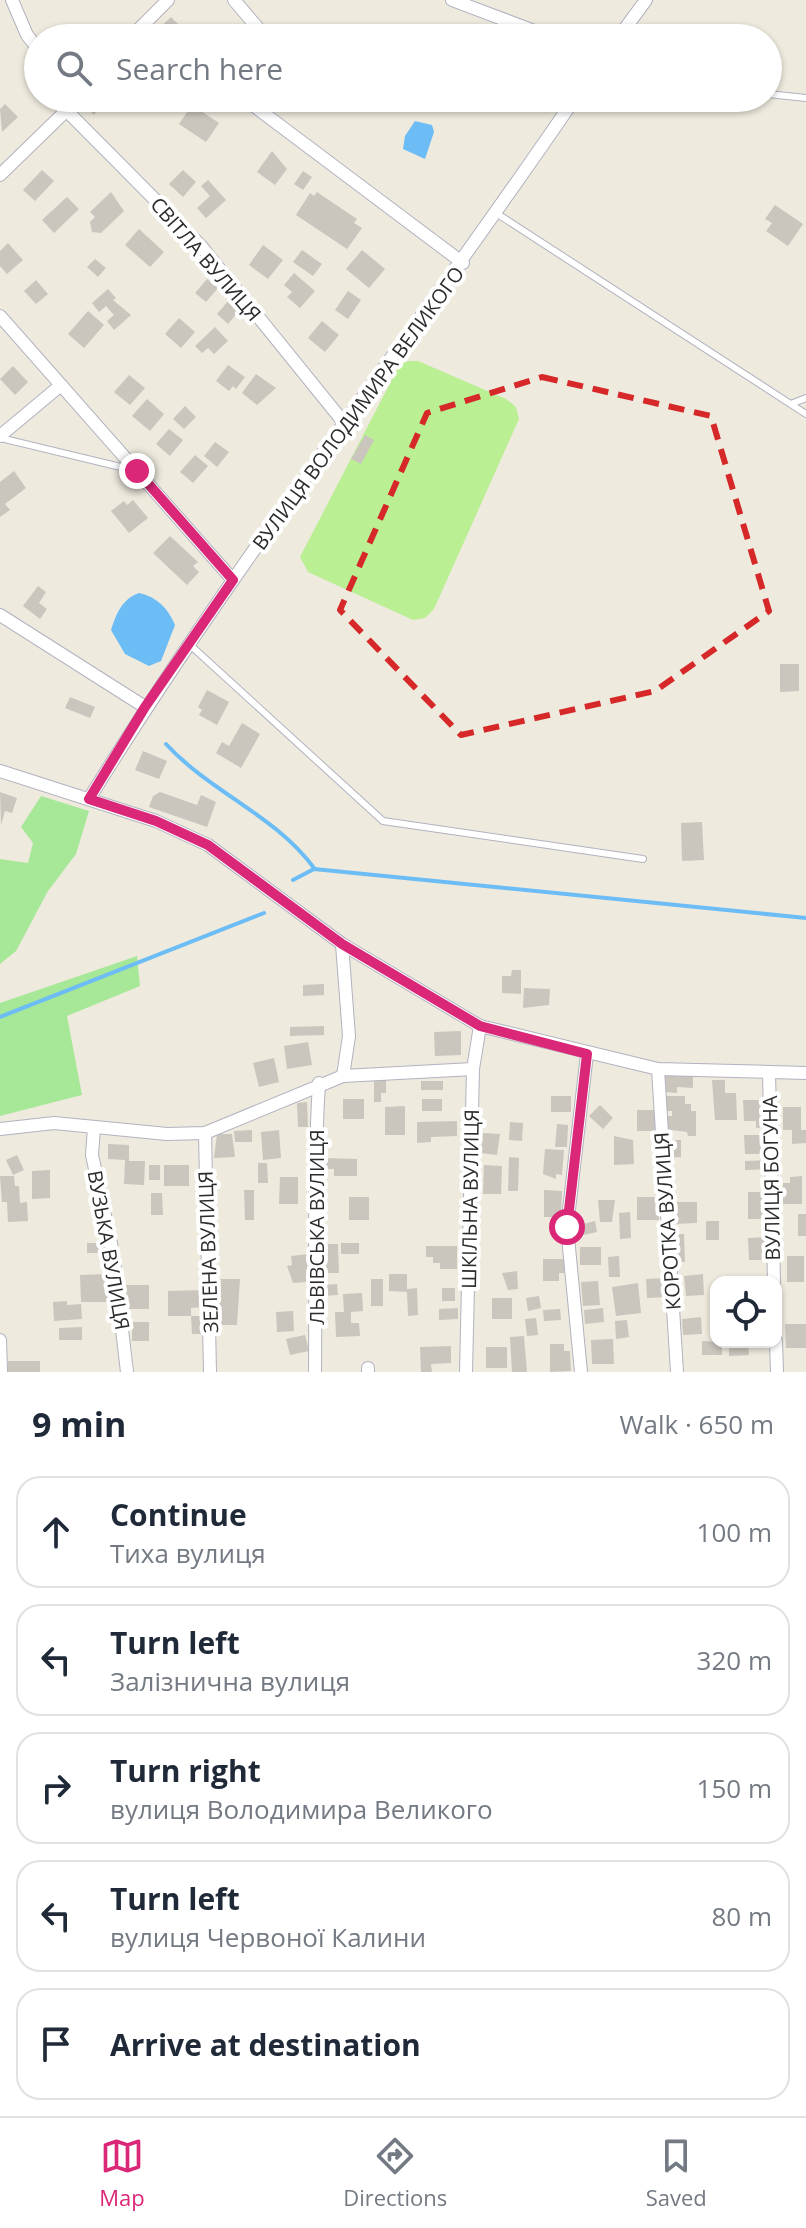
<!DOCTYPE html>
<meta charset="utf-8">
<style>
body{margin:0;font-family:"Open Sans",sans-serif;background:#f6f6f7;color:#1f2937}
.controls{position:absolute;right:24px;bottom:24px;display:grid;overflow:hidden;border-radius:16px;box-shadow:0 2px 6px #0004}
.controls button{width:72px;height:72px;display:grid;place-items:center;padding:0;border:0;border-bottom:2px solid #e0e1e3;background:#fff;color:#1f2937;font:40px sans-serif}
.stop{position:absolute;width:24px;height:24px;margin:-18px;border:6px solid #db2777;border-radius:50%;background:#fff}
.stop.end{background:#db2777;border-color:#fff;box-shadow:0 2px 8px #0008}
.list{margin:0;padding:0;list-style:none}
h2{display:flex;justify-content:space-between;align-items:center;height:104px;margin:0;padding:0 32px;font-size:34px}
h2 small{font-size:26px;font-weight:400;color:#747a83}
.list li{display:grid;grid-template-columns:52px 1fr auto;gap:24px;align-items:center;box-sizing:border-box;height:112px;margin:0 16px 16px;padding:0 16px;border:2px solid #e0e1e3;border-radius:24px}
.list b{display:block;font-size:30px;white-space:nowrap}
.list p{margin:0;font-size:26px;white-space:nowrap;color:#747a83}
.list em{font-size:26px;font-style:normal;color:#747a83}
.icon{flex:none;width:44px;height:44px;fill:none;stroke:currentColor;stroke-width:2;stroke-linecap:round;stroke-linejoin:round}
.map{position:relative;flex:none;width:806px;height:1372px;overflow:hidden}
.search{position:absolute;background:#fff;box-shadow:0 2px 6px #0004;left:24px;right:24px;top:24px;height:88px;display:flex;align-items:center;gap:20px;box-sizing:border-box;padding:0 28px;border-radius:44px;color:#747a83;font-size:30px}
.sheet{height:744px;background:#fff}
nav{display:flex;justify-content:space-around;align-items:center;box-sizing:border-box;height:112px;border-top:2px solid #e0e1e3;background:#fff;font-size:22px;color:#747a83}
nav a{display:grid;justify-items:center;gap:4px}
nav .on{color:#db2777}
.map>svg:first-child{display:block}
</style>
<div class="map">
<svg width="806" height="1372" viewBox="0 0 806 1372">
<rect width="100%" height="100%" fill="#eeeade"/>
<!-- green -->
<g fill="#a7e898">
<path d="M41 796 89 811 76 854 48 891 16 951 0 964V859L28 863 33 843 21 827Z"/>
<path d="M137 956 140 986 67 1016 82 1095 0 1116V1003Z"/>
</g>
<!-- pitch -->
<path fill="#baef93" d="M409 361H418L506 399 516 407 519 419 434 609 425 618 413 620 308 572 300 557 400 364Z"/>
<!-- water -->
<g fill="#6cbcf6">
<path d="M415 121 432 125 434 132 425 159 403 149 405 136Z"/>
<path d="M139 593C157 597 168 608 175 625L161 661 149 666 125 654 111 630C116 614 122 599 139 593Z"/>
</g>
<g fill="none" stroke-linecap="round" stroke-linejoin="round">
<!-- stream -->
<g stroke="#6cbcf6" stroke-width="4">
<path d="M166 744C210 792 275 815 314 868"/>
<path d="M293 880 314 869 806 918"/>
<path d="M0 1017 264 913"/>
</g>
</g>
<!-- building -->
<g fill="#cac6bd">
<path d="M171 17 184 30 176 38H164L156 31Z"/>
<path d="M85 98H102L104 100 94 115 81 102Z"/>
<path d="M5 104 18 117 2 132 0 109Z"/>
<path d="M192 105 219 123 206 142 179 124Z"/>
<path d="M272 151 287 169 275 185 257 172Z"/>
<path d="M42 170 54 181 35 201 23 190Z"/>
<path d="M183 170 196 182 183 197 169 184Z"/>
<path d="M303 171 312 177 303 190 294 184Z"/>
<path d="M208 180 226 200 206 218 197 208 210 196 201 186Z"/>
<path d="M111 192 124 211 101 233 92 232 90 222 95 217 90 212Z"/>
<path d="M317 192 357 219 354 223 362 228 347 249 296 215 310 193 314 196Z"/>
<path d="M67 197 79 209 54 233 42 220Z"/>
<path d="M775 205 803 224 788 246 766 231 772 223 765 219Z"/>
<path d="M139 229 164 252 150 267 125 245Z"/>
<path d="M8 243 23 260 7 274 0 266V251Z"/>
<path d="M263 245 283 260 268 279 249 265Z"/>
<path d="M302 250 322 264 313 276 293 262Z"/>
<path d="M362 250 385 269 369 288 346 269Z"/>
<path d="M95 259 106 268 98 277 87 267Z"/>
<path d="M294 273 315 291 300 308 287 297 292 292 284 285Z"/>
<path d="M207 279 218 288 206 302 195 293Z"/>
<path d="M36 280 48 294 36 304 24 291Z"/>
<path d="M108 289 116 298 113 300 131 315 114 330 107 321 114 315 106 306 99 312 92 303Z"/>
<path d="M348 291 361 300 348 319 335 310Z"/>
<path d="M229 300 240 310 228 324 217 314Z"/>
<path d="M88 311 104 325 84 348 68 334Z"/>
<path d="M179 318 195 332 181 348 165 334Z"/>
<path d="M322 321 339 335 325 352 308 338Z"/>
<path d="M215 327 228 341 214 354 208 348 202 353 195 346Z"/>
<path d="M228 365 245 377 236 389 233 386 229 391 216 381Z"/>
<path d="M13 366 28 382 15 395 0 379Z"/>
<path d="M256 374 276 388 257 405 242 393Z"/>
<path d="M129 375 145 388 130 405 114 392Z"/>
<path d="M147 399 164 414 150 431 132 416Z"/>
<path d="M185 406 196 417 184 429 173 419Z"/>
<path d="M169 429 183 440 170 456 156 444Z"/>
<path d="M365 435 374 440 361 464 351 459Z"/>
<path d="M215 442 229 452 217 467 204 456Z"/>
<path d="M195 455 208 466 193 483 180 472Z"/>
<path d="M14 471 26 488 5 504 10 510 0 517V482Z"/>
<path d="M133 500 148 518 129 533 111 511 124 501 127 505Z"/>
<path d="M170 536 198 562 193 566 199 572 187 585 153 553Z"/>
<path d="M38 586 46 592 39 603 47 609 40 619 23 606Z"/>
<path d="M780 664H799V691L780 692Z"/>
<path d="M207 690 229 702 217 725 199 715 202 710 198 707Z"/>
<path d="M70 697 95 707 90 718 65 708Z"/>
<path d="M242 723 260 734 241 768 216 753 222 742 229 746Z"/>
<path d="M143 751 167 761 159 779 135 770Z"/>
<path d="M0 792 17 798 12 813 5 811 1 825Z"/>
<path d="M160 792 197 805 201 795 216 802 207 827 149 807 153 796Z"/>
<path d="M702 822 704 860 682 861 681 823Z"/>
<path d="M512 970H521V994L502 993V976H511Z"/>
<path d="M324 984V995L303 996V985Z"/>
<path d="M524 988 550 989 549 1005 523 1008Z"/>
<path d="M324 1026V1035L290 1036V1027Z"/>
<path d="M461 1031V1055L435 1056 434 1032Z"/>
<path d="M308 1042 312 1065 287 1069 284 1046Z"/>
<path d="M274 1058 279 1082 259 1087 253 1063Z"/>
<path d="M663 1075 693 1076V1088L677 1087V1093L665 1092Z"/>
<path d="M374 1077H386V1093H381V1102H374Z"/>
<path d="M712 1080H725V1093H736L737 1120H715Z"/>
<rect x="421" y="1081" width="22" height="9"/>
<rect x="551" y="1096" width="20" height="16"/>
<path d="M666 1096H685V1104H691V1111H696V1136H688L687 1132 664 1129V1116H672V1111H667Z"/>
<rect x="343" y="1099" width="21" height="20"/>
<rect x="422" y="1099" width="20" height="12"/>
<path d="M743 1100H766V1127L756 1128V1121H744Z"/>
<path d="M307 1102 308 1127H298L297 1103Z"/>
<path d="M600 1105 613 1118 603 1129 589 1116Z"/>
<path d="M405 1106V1135H385V1107Z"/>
<path d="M783 1107H801V1130H806V1143L792 1144V1130H783Z"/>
<rect x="637" y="1110" width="20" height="21"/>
<path d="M457 1121V1136L431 1137V1142L417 1143V1122Z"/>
<path d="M510 1122 523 1123 522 1141 509 1140Z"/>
<path d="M557 1124 568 1125 567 1147H555Z"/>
<path d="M252 1130V1142H235L234 1131Z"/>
<path d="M279 1130 281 1158 263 1160 261 1132Z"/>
<path d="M483 1133 500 1134 497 1155 481 1153Z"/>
<path d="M217 1134H232L235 1157 214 1158Z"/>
<path d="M744 1135H765V1154H745Z"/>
<path d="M614 1136 633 1140 634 1164 614 1165Z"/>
<path d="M667 1140H681V1157L667 1158Z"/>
<path d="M108 1144 129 1145V1161H145L144 1185 124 1184 125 1160 108 1159Z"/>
<path d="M545 1149 564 1150 562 1175 556 1174V1179L543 1174Z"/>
<path d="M17 1155 24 1170 13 1175 6 1160Z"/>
<path d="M509 1157 519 1158 518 1191H508Z"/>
<path d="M324 1158 357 1159V1176H334V1169H324Z"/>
<path d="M768 1160V1169L745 1170V1161Z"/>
<path d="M258 1163H267L268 1183H258Z"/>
<rect x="149" y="1165" width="11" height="15"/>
<rect x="164" y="1165" width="25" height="21"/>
<path d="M484 1165 502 1166 501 1194H483Z"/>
<path d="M50 1170V1198L32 1199V1171Z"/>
<path d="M0 1176H14L15 1186H19L20 1203 27 1202 28 1221 8 1222 7 1202H2Z"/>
<path d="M802 1176V1204H783V1183H790V1177Z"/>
<path d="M280 1177H298V1204H279Z"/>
<path d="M244 1190H254V1220H245Z"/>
<path d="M544 1190 562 1191 561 1217H544Z"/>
<rect x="748" y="1192" width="20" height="27"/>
<path d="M151 1193H162L163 1215H151Z"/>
<rect x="349" y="1197" width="20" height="23"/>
<path d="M637 1197H660L659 1220H637Z"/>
<path d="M598 1200H615L612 1222H600Z"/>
<path d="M673 1202H697V1223L673 1224Z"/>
<path d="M630 1212 631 1238 620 1239 619 1213Z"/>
<rect x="798" y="1214" width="8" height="22"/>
<path d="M595 1221 597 1232 579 1236 576 1226Z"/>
<rect x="706" y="1221" width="13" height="19"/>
<path d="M673 1234H684L685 1262H674Z"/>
<path d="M768 1237 769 1260H749L748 1238Z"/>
<rect x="87" y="1243" width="19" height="10"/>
<rect x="341" y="1243" width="18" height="11"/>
<path d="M320 1244H338L339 1273H321Z"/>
<path d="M426 1246H457V1269H440V1263H433V1257H426Z"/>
<rect x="580" y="1247" width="21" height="18"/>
<path d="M308 1254 306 1282 293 1283 287 1266 292 1265 291 1256Z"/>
<path d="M619 1256 620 1277H609L608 1257Z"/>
<rect x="787" y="1256" width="17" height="26"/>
<path d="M543 1259H564V1273H559V1281H543Z"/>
<path d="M517 1271 518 1289 508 1290 502 1273Z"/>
<path d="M108 1274 109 1302H81L80 1275Z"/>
<path d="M389 1274H407V1289L417 1288 418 1315 408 1316 407 1292 389 1291Z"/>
<path d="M703 1274 704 1295 686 1296 684 1276Z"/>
<path d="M665 1278 666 1297 647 1298 646 1279Z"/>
<path d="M212 1279H240L237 1325H219L218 1294H212Z"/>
<rect x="371" y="1279" width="12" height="27"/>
<path d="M598 1281 600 1305 583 1306 581 1282Z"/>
<path d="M638 1283 641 1313 616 1316 612 1287Z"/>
<path d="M337 1284 338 1295 321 1296V1285Z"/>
<rect x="126" y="1285" width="23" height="24"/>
<rect x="442" y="1288" width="13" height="13"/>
<path d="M204 1290V1307L191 1308V1316H168V1291Z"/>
<path d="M362 1293 363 1311 351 1312V1323H359L360 1336 336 1337 335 1312H344L343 1294Z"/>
<path d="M539 1296 541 1308 528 1311 526 1298Z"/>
<rect x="492" y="1298" width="20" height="21"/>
<path d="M67 1301V1305L81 1304 82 1319 54 1321 53 1302Z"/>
<path d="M458 1308V1319L439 1320V1309Z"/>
<path d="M603 1308 604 1322 585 1324 584 1310Z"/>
<path d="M560 1309 561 1320 544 1321 543 1310Z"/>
<path d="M293 1311 294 1331 277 1332 276 1312Z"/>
<path d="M191 1316H206V1334H192Z"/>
<path d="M701 1317 702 1334 683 1335 682 1319Z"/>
<path d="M536 1318 538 1335 527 1336 525 1319Z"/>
<path d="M627 1320 629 1337 616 1339 615 1321Z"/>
<rect x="132" y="1322" width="17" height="19"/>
<path d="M785 1324H806V1348H786Z"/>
<path d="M82 1327V1340H59V1328Z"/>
<path d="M305 1335 309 1351 290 1355 286 1339Z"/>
<path d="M524 1336 527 1372H512L510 1337Z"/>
<path d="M613 1339 614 1364H592L591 1340Z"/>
<path d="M702 1341 722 1342V1355H702Z"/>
<path d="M729 1342H748L749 1355 729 1356Z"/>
<path d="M550 1344H564V1351H570L571 1371 550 1372Z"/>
<path d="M451 1346V1363L431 1364 432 1372H421L420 1347Z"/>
<rect x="486" y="1347" width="21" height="21"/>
<rect x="8" y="1361" width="32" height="11"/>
</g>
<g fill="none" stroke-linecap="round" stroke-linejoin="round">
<!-- service casing -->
<g stroke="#b2b2c0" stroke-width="8">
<g id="service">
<path d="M768 94 806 98"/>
<path d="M629 98 653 103 699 98"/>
<path d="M496 213 806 414"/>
<path d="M791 404 806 398"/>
<path d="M0 438 133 470"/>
<path d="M189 644 383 821 643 859"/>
</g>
</g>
<!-- minor casing -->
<g stroke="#b2b2c0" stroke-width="14">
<g id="minor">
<path d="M12 0 27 35 38 49"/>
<path d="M234 0 257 27 258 38"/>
<path d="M452 0 553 38"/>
<path d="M130 38 168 0"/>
<path d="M618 38 646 0"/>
<path d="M68 98V112L201 246 345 424"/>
<path d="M250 98V103L463 263"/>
<path d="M0 175 72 105"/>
<path d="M0 316 233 580"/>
<path d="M0 436 61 385"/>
<path d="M0 615 145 707"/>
<path d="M0 771 156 821 208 845 342 944 480 1026 658 1069 806 1073"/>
<path d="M89 799C238 557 415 333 575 98"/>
<path d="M342 944 349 1036 343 1076"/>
<path d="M658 1069 677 1372"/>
<path d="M769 1073 774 1282"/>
<path d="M94 1128 92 1155 113 1253 127 1372"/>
<path d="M0 1129 54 1123 167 1134 205 1133 343 1076 473 1069"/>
<path d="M205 1133 210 1372"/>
<path d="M0 1340 1 1372"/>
<path d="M776 1341 777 1372"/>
<path d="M315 1372C316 1275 313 1179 319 1083"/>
<path d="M368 1372V1368"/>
<path d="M466 1372 473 1069 480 1026"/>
<path d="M581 1372 567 1227 587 1054"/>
</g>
</g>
<!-- service -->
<use href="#service" stroke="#fff" stroke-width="6"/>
<!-- minor -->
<use href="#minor" stroke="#fff" stroke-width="12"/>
</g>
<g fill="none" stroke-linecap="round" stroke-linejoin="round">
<!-- route -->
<path stroke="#db2777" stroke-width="10" d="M137 471 233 580 145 707 89 799 156 821 208 845 342 944 480 1026 587 1054 567 1227"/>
</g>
<!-- marked area -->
<path fill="none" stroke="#d62828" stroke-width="6" stroke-dasharray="16 10" stroke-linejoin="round" d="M542 377 711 416 769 611 655 691 461 735 340 610 427 413Z"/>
<g text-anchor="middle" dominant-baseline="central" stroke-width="8" stroke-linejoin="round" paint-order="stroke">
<!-- street labels -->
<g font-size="20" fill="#2c2c2c" stroke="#fff">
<text transform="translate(206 259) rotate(49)">СВІТЛА ВУЛИЦЯ</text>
<text transform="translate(358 408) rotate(-54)">ВУЛИЦЯ ВОЛОДИМИРА ВЕЛИКОГО</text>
<text transform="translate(771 1178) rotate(-91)">ВУЛИЦЯ БОГУНА</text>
<text transform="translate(470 1199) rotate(-89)">ШКІЛЬНА ВУЛИЦЯ</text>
<text transform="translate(667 1221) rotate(-94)">КОРОТКА ВУЛИЦЯ</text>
<text transform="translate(316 1227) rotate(-90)">ЛЬВІВСЬКА ВУЛИЦЯ</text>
<text transform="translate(109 1250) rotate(80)">ВУЗЬКА ВУЛИЦЯ</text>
<text transform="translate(208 1252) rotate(-92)">ЗЕЛЕНА ВУЛИЦЯ</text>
</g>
</g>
</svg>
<div class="controls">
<button><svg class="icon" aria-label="locate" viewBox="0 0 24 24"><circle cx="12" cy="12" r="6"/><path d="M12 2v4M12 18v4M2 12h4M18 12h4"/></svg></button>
</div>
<div class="stop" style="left:567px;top:1227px"></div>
<div class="stop end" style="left:137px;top:471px"></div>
<div class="search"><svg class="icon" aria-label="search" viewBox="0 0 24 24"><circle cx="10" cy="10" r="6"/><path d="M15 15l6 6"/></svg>Search here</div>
</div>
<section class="sheet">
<h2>9 min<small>Walk · 650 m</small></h2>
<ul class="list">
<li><svg class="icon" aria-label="ahead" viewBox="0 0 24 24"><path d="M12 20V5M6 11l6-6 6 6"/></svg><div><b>Continue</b><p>Тиха вулиця</p></div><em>100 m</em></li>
<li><svg class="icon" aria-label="left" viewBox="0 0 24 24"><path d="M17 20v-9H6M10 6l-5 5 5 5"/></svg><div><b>Turn left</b><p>Залізнична вулиця</p></div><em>320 m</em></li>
<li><svg class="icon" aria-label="right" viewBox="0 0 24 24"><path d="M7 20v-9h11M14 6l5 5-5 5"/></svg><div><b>Turn right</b><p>вулиця Володимира Великого</p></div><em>150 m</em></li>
<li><svg class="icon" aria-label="left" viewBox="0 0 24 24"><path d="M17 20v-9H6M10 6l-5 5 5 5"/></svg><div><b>Turn left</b><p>вулиця Червоної Калини</p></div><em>80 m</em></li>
<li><svg class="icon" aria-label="arrive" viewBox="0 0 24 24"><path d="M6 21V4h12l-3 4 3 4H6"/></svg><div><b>Arrive at destination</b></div></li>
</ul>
</section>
<nav>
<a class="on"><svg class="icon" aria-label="map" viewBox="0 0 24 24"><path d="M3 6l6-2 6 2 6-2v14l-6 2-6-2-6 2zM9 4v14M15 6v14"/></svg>Map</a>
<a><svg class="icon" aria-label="directions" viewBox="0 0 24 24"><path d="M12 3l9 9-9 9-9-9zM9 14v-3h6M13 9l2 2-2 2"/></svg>Directions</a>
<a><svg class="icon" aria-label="saved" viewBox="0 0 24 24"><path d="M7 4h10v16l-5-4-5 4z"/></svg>Saved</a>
</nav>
